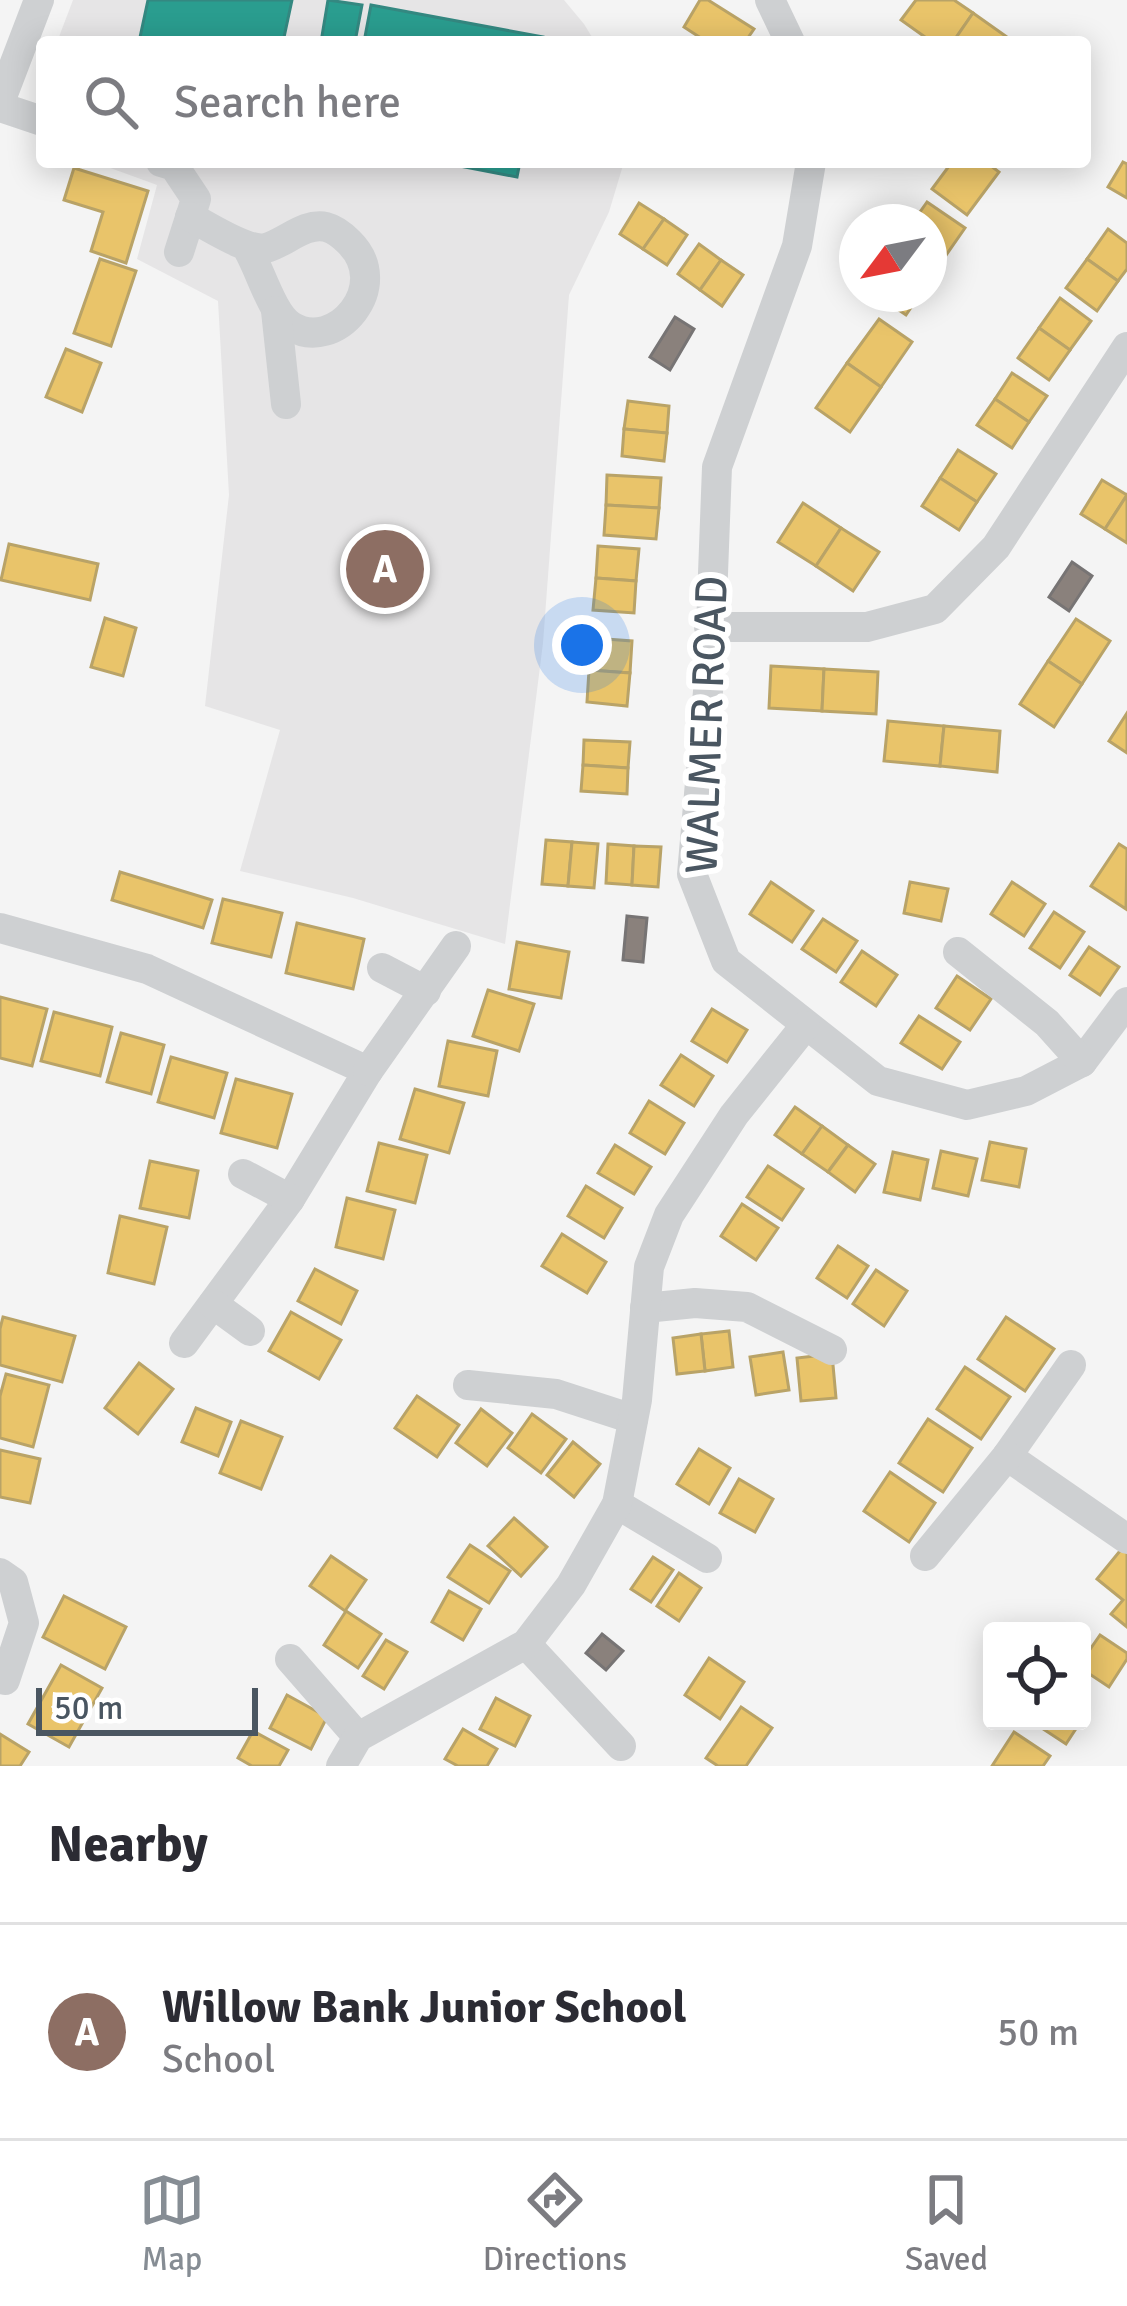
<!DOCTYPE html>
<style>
body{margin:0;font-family:Signika,sans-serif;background:#f7f7f7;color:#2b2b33}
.controls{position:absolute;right:36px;bottom:36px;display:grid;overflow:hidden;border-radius:12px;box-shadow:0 6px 30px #0003}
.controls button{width:108px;height:108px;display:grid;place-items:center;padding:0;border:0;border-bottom:3px solid #e1e1e2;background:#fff;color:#2b2b33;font:60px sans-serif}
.compass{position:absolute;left:839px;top:204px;width:108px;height:108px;border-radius:50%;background:#fff;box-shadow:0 6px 30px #0003;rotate:238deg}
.scale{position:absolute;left:36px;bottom:30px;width:222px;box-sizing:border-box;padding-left:12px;border:6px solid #4a5661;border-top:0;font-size:33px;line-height:42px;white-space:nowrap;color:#4a5661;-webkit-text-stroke:9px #fff;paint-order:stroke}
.you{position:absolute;left:582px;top:645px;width:42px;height:42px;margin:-30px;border:9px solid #fff;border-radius:50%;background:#1a73e8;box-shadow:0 0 0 18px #1a73e833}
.badge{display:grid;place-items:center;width:78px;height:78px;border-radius:50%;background:#868d94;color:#fff;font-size:39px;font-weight:700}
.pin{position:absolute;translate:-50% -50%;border:6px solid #fff;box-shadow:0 3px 12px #0006}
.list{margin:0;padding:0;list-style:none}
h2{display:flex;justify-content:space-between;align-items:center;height:156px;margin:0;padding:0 48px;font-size:51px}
h2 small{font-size:39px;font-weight:400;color:#7c7c81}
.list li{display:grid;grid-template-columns:78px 1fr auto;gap:36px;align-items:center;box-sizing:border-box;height:216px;padding:0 48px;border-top:3px solid #e1e1e2}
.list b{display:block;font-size:45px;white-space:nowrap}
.list p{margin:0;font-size:39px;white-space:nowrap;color:#7c7c81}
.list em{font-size:39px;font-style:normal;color:#7c7c81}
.icon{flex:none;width:66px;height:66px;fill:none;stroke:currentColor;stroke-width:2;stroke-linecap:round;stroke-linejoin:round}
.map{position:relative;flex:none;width:1127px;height:1766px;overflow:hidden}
.search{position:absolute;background:#fff;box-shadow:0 6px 30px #0003;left:36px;right:36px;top:36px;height:132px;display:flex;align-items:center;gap:30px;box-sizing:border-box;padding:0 42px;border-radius:12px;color:#7c7c81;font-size:45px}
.sheet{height:372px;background:#fff}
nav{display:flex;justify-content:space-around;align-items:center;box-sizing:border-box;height:168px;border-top:3px solid #e1e1e2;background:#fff;font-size:33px;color:#7c7c81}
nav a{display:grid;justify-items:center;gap:6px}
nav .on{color:#868d94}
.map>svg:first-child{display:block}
</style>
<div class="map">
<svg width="1127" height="1766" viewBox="0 0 1127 1766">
<rect width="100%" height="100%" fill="#f4f4f4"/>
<!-- education -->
<g fill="#e6e5e6">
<path d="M73 0H564L584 24 595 42H57Z"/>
<path d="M94 162H624L609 212 569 295 543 643 505 944 353 898 240 871 280 730 205 706 229 495 218 301 137 259 157 185Z"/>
</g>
<!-- homes -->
<g fill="#e9c46a" stroke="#b9a367" stroke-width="3">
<path d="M700 0H708L754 29 745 42H707L684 27Z"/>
<path d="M916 0H954L973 13 953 42H932L901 20Z"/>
<path d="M973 13 1014 42H953Z"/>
<path d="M952 162H986L999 172 967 215 932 189Z"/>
<path d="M1123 162 1127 164V198L1108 187Z"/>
<path d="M74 168 148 191 126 263 91 251 103 212 64 200Z"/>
<path d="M927 202 965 228 935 271 929 267V222H913Z"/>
<path d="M639 203 664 219 643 249 620 234Z"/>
<path d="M664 219 687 235 667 265 643 249Z"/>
<path d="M1108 229 1127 243V269L1118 281 1087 259Z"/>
<path d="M699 244 721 260 700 290 678 274Z"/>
<path d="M100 259 136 271 111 346 74 333Z"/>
<path d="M1087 259 1118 281 1097 311 1066 288Z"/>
<path d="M721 260 743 275 722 306 700 290Z"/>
<path d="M875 294H920L906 315Z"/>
<path d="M1060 298 1091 321 1070 350 1039 328Z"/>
<path d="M879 319 912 342 881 387 847 363Z"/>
<path d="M1039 328 1070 350 1049 380 1018 358Z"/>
<path d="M66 349 101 363 82 412 46 397Z"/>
<path d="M847 363 881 387 850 432 816 408Z"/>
<path d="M1012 373 1047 396 1029 422 995 399Z"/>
<path d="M995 399 1029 422 1012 448 977 425Z"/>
<path d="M628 401 669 406 667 433 624 429Z"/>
<path d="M624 429 667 433 664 461 622 456Z"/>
<path d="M958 450 996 474 977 502 940 478Z"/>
<path d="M607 475 661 478 659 508 606 505Z"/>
<path d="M940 478 977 502 959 530 922 506Z"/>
<path d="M1102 480 1127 495 1105 529 1081 514Z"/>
<path d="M1127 495V543L1105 529Z"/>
<path d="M803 503 841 528 816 566 778 542Z"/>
<path d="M606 505 659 508 656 539 604 535Z"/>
<path d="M841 528 879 552 853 591 816 566Z"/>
<path d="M9 544 98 564 90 600 1 580Z"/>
<path d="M598 546 639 549 636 581 596 578Z"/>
<path d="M596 578 636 581 634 613 593 610Z"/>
<path d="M105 618 136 628 123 676 91 667Z"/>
<path d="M1076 619 1110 641 1082 684 1048 661Z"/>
<path d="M592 638 632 641 630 673 589 670Z"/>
<path d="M1048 661 1082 684 1054 727 1020 704Z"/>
<path d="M771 666 824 669 822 711 769 708Z"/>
<path d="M824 669 878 672 876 714 822 711Z"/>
<path d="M589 670 630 673 627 706 587 702Z"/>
<path d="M1127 713V753L1109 741Z"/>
<path d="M888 721 944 726 940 766 884 761Z"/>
<path d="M944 726 1000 731 997 772 940 766Z"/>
<path d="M584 740 630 742 628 768 583 765Z"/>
<path d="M583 765 628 768 627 794 581 791Z"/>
<path d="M546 840 572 842 568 886 542 884Z"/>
<path d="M572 842 598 844 594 888 568 886Z"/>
<path d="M608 844 634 846 632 885 606 883Z"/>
<path d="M1119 844 1127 849 1126 909 1091 886Z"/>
<path d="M634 846 661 847 658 887 632 885Z"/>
<path d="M120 872 212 900 203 928 112 900Z"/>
<path d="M771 882 813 911 792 942 750 914Z"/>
<path d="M910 882 948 889 941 921 904 913Z"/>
<path d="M1012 882 1045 904 1024 936 991 914Z"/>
<path d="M223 899 282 913 271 957 212 943Z"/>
<path d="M1054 912 1084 932 1060 968 1030 948Z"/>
<path d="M823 919 857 941 836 972 802 949Z"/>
<path d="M297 923 364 939 353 989 286 973Z"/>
<path d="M517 942 569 952 561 998 509 989Z"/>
<path d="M1089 947 1119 967 1100 995 1070 975Z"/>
<path d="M862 951 897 975 876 1006 841 982Z"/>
<path d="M957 976 991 999 970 1030 936 1008Z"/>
<path d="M488 990 534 1004 519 1051 473 1036Z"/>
<path d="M0 997 47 1009 32 1066 0 1058Z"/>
<path d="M712 1009 747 1030 727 1062 692 1041Z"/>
<path d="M54 1012 112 1027 100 1076 41 1061Z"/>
<path d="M919 1016 960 1042 942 1069 901 1043Z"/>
<path d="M121 1033 164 1045 151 1094 107 1082Z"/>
<path d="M448 1041 497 1051 488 1096 439 1086Z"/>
<path d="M681 1055 713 1076 694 1106 661 1085Z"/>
<path d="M171 1057 227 1073 214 1118 158 1102Z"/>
<path d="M236 1079 292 1094 277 1148 221 1133Z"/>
<path d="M415 1089 464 1103 449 1153 400 1139Z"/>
<path d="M649 1101 684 1123 665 1154 630 1133Z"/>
<path d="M795 1107 822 1126 802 1154 775 1135Z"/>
<path d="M822 1126 848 1145 828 1172 802 1154Z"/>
<path d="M990 1142 1026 1149 1019 1187 982 1180Z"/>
<path d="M379 1143 427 1155 415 1203 367 1191Z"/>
<path d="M615 1145 651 1167 634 1194 598 1173Z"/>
<path d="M848 1145 875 1164 855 1192 828 1172Z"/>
<path d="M941 1151 977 1159 968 1196 933 1188Z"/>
<path d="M893 1152 928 1160 920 1200 884 1192Z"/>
<path d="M150 1161 198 1171 189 1218 140 1208Z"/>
<path d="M768 1166 803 1189 782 1220 747 1197Z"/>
<path d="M586 1186 622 1208 604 1238 568 1216Z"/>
<path d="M347 1198 395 1210 383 1259 336 1247Z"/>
<path d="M742 1204 778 1228 756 1260 721 1236Z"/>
<path d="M120 1216 167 1227 154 1284 108 1273Z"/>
<path d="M562 1234 606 1262 587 1293 542 1266Z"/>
<path d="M838 1246 868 1266 847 1298 817 1278Z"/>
<path d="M315 1269 357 1291 341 1324 298 1301Z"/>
<path d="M876 1270 907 1291 884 1326 853 1304Z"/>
<path d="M291 1312 341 1340 319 1379 269 1351Z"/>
<path d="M3 1317 75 1336 62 1382 0 1365V1329Z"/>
<path d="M1006 1317 1054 1349 1025 1391 978 1359Z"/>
<path d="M729 1331 733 1367 705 1371 701 1334Z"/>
<path d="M701 1334 705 1371 677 1374 673 1338Z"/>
<path d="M783 1352 789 1390 756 1395 750 1357Z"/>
<path d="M832 1354 836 1398 801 1401 797 1358Z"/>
<path d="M139 1363 173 1389 138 1434 105 1408Z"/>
<path d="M965 1367 1010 1397 981 1439 937 1409Z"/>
<path d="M6 1374 49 1385 33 1447 0 1438V1396Z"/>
<path d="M417 1396 459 1425 437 1457 395 1428Z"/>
<path d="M196 1408 231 1422 218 1456 182 1442Z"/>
<path d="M481 1409 512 1433 487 1466 456 1443Z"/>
<path d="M532 1414 566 1439 541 1473 508 1448Z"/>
<path d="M928 1419 972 1448 943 1492 899 1463Z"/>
<path d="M241 1421 282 1437 261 1489 220 1473Z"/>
<path d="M573 1442 600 1464 574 1497 547 1475Z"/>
<path d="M699 1449 730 1468 709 1504 677 1484Z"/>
<path d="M0 1450 40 1459 30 1503 0 1497Z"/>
<path d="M890 1472 935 1503 909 1542 864 1511Z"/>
<path d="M739 1479 773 1499 755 1532 720 1513Z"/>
<path d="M514 1518 547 1547 521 1576 488 1546Z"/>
<path d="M470 1545 510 1571 489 1603 448 1577Z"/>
<path d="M1124 1546 1127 1549V1627L1111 1614 1123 1600 1097 1579Z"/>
<path d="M331 1556 366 1580 345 1611 310 1586Z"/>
<path d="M653 1557 673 1570 651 1602 631 1589Z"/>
<path d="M679 1573 701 1588 679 1621 657 1606Z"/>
<path d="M449 1591 481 1609 463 1640 432 1622Z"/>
<path d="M64 1596 126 1627 105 1669 43 1637Z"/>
<path d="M346 1611 381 1634 358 1668 324 1645Z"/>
<path d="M1100 1635 1127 1653V1659L1109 1687 1082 1669V1661Z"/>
<path d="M386 1640 407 1652 384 1689 363 1676Z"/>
<path d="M709 1658 744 1682 720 1719 685 1695Z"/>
<path d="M61 1665 102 1688 69 1747 28 1724Z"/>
<path d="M287 1695 327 1717 311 1749 270 1728Z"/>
<path d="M496 1698 530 1716 515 1746 480 1729Z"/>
<path d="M741 1707 772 1728 746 1766H718L706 1758Z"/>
<path d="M1031 1721H1081L1066 1744Z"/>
<path d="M463 1729 497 1749 487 1766H458L445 1759Z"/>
<path d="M253 1731 288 1750 279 1766H252L238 1758Z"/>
<path d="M1014 1732 1050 1756 1043 1766H992Z"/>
<path d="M0 1734 29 1752 20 1766H0Z"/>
</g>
<!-- schools -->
<g fill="#2a9d8f" stroke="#348881" stroke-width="3">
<path d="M148 0H292L283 42H139Z"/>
<path d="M328 0 362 5 355 42H321Z"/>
<path d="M371 5 543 37 542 42H364Z"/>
<path d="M439 162H520L517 177Z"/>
</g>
<!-- industry -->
<g fill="#8a817c" stroke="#777474" stroke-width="3">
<path d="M675 317 694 329 670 370 650 357Z"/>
<path d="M1072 562 1092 576 1069 611 1049 597Z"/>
<path d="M627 916 647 918 643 962 623 960Z"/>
<path d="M602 1634 623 1651 606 1670 586 1653Z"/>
</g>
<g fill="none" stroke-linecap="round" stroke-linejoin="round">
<!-- minor -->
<g stroke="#ced0d2" stroke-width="30">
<path d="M770 0 790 42"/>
<path d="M0 102 39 0"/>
<path d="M0 107 42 121"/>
<path d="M161 162 174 166 196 199 179 252"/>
<path d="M811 162 797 246 717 467 709 680 692 874 726 961 878 1081 967 1105 1026 1091 1082 1062 1127 1002"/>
<path d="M190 217C209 226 246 252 266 248 285 243 305 222 326 227 334 229 344 237 349 242 394 286 335 354 291 326 271 313 260 268 246 246"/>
<path d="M276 311 286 404"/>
<path d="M709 627H867L935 609 996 547 1127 347"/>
<path d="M0 928 147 969 368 1071 290 1199 184 1343"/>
<path d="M958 952 1047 1023 1082 1062"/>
<path d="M382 968 426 991"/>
<path d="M368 1071 456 946"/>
<path d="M243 1174 290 1199"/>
<path d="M213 1304 250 1331"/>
<path d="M645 1308 695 1303 747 1307 832 1350"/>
<path d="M1071 1365 1007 1456 1127 1539"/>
<path d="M468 1385 556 1394 633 1419"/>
<path d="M617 1504 707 1558"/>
<path d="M925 1556 1007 1456"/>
<path d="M0 1573 13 1582 24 1623 5 1680"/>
<path d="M526 1644 621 1746"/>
<path d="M290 1659 358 1737"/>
<path d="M341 1766 358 1737 526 1644 571 1585 617 1504 637 1400 649 1267 669 1215 734 1115 805 1026"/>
</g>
</g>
<g text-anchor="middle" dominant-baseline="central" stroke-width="12" stroke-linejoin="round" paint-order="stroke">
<!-- street labels -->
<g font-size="45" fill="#4a5661" stroke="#fff">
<text transform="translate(707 725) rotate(-88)">WALMER ROAD</text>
</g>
</g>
</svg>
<div class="controls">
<button><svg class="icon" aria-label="locate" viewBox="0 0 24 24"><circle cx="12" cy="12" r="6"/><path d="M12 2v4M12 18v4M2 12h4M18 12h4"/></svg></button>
</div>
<svg class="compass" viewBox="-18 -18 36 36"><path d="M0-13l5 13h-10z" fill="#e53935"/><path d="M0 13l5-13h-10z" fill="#7c7c81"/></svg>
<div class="scale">50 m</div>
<div class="you"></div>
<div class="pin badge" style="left:385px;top:569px;background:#8d6e63">A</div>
<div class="search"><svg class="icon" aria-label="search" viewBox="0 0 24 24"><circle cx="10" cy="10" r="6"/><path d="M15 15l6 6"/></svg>Search here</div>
</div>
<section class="sheet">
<h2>Nearby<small></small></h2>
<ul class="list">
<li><span class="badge" style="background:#8d6e63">A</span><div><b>Willow Bank Junior School</b><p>School</p></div><em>50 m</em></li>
</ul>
</section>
<nav>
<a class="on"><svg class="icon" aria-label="map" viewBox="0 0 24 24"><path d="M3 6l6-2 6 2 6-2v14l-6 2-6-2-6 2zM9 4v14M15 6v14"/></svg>Map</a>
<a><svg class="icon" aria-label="directions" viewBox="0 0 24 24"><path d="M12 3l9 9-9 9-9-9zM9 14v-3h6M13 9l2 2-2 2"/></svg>Directions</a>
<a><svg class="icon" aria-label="saved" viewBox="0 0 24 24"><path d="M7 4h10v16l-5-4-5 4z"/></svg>Saved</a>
</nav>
